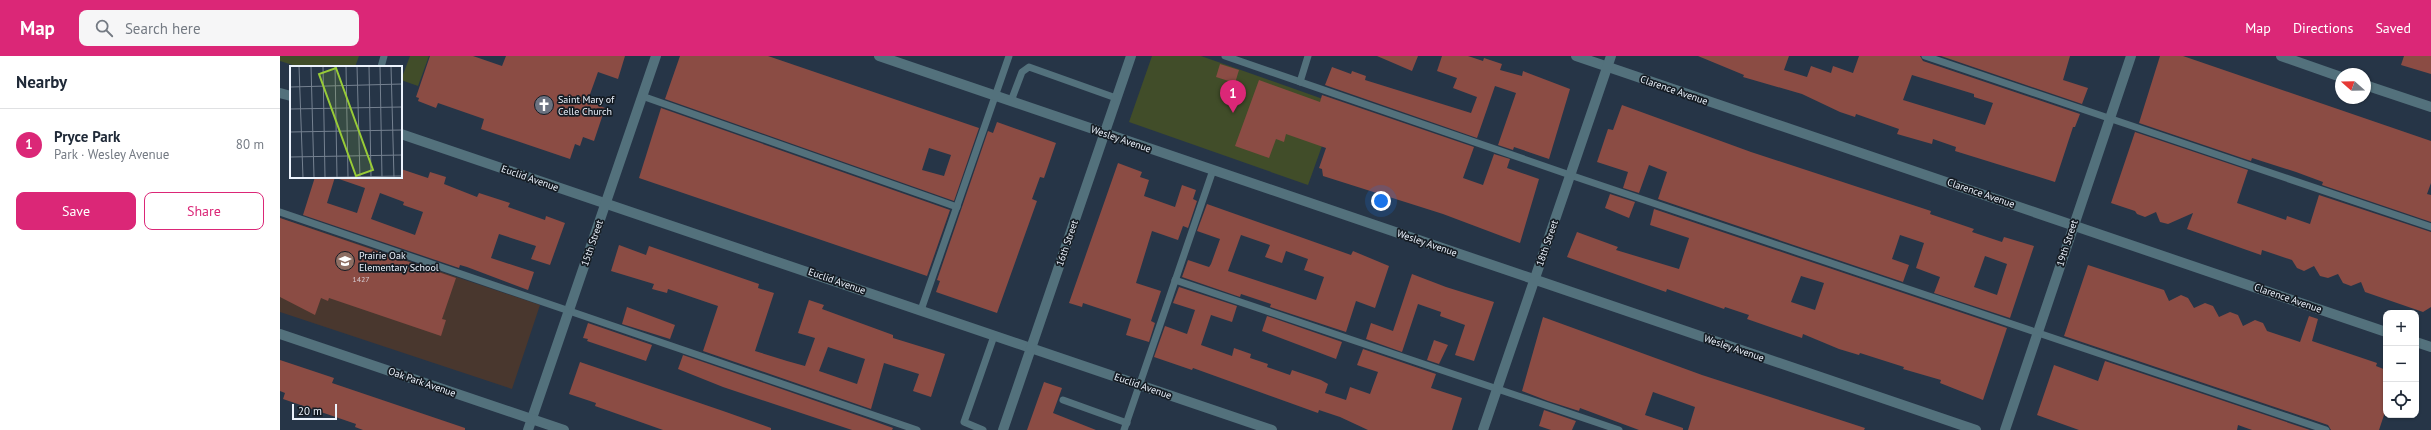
<!DOCTYPE html>
<meta charset="utf-8">
<style>
body{margin:0;font-family:"PT Sans",sans-serif;background:#f6f6f7;color:#1f2937}
.controls{position:absolute;right:12px;bottom:12px;display:grid;overflow:hidden;border-radius:8px;box-shadow:0 1px 3px #0004}
.controls button{width:36px;height:36px;display:grid;place-items:center;padding:0;border:0;border-bottom:1px solid #e0e1e3;background:#fff;color:#1f2937;font:20px sans-serif}
.compass{position:absolute;left:2055px;top:12px;width:36px;height:36px;border-radius:50%;background:#fff;box-shadow:0 1px 3px #0004;rotate:290deg}
.scale{position:absolute;left:12px;bottom:10px;width:45px;box-sizing:border-box;padding-left:4px;border:2px solid #ecf3fd;border-top:0;font-size:11px;line-height:14px;white-space:nowrap;color:#ecf3fd;-webkit-text-stroke:3px #151c24;paint-order:stroke}
.you{position:absolute;left:1101px;top:145px;width:14px;height:14px;margin:-10px;border:3px solid #fff;border-radius:50%;background:#1a73e8;box-shadow:0 0 0 6px #1a73e833}
.badge{display:grid;place-items:center;width:26px;height:26px;border-radius:50%;background:#db2777;color:#fff;font-size:13px;font-weight:700}
.pin{position:absolute;translate:-50% -33px;filter:drop-shadow(0 1px 2px #0008)}
.pin::after{content:'';position:absolute;top:21px;width:14px;height:12px;background:inherit;clip-path:polygon(0 0,100% 0,50% 100%)}
.list{margin:0;padding:0;list-style:none}
h2{display:flex;justify-content:space-between;align-items:center;height:52px;margin:0;padding:0 16px;font-size:17px}
h2 small{font-size:13px;font-weight:400;color:#747a83}
.list li{display:grid;grid-template-columns:26px 1fr auto;gap:12px;align-items:center;box-sizing:border-box;height:72px;padding:0 16px;border-top:1px solid #e0e1e3}
.list b{display:block;font-size:15px;white-space:nowrap}
.list p{margin:0;font-size:13px;white-space:nowrap;color:#747a83}
.list em{font-size:13px;font-style:normal;color:#747a83}
.actions{display:flex;gap:8px;padding:12px 16px}
.actions a{flex:1;padding:9px 0;border:1px solid #db2777;border-radius:8px;text-align:center;font-size:14px;color:#db2777}
.actions .main{background:#db2777;color:#fff}
.icon{flex:none;width:22px;height:22px;fill:none;stroke:currentColor;stroke-width:2;stroke-linecap:round;stroke-linejoin:round}
.map{position:relative;flex:none;width:2151px;height:374px;overflow:hidden}
header{display:flex;align-items:center;gap:24px;box-sizing:border-box;height:56px;padding:0 20px;background:#db2777;color:#fff}
header strong{font-size:19px}
nav{display:flex;gap:22px;margin-inline-start:auto;font-size:14px}
.search{width:280px;height:36px;background:#f6f6f7;display:flex;align-items:center;gap:10px;box-sizing:border-box;padding:0 14px;border-radius:8px;color:#747a83;font-size:15px}
main{display:flex}
aside{flex:1;background:#fff}
.map>svg:first-child{display:block}
</style>
<header>
<strong>Map</strong>
<div class="search"><svg class="icon" aria-label="search" viewBox="0 0 24 24"><circle cx="10" cy="10" r="6"/><path d="M15 15l6 6"/></svg>Search here</div>
<nav><a>Map</a><a>Directions</a><a>Saved</a></nav>
</header>
<main>
<aside>
<h2>Nearby<small></small></h2>
<ul class="list">
<li><span class="badge">1</span><div><b>Pryce Park</b><p>Park · Wesley Avenue</p></div><em>80 m</em></li>
</ul>
<div class="actions"><a class="main">Save</a><a>Share</a></div>
</aside>
<div class="map">
<svg width="2151" height="374" viewBox="0 0 2151 374">
<rect width="100%" height="100%" fill="#263547"/>
<!-- education -->
<path fill="#49372e" d="M0 162 260 249 232 333 0 256Z"/>
<!-- green -->
<g fill="#414d29">
<path d="M0 0H79L75 11H19L0 5Z"/>
<path d="M130 0H149L138 30 121 24Z"/>
<path d="M872 0H921L1057 48 1028 129 849 66Z"/>
</g>
<!-- building -->
<g fill="#8b4c44" fill-rule="evenodd">
<path d="M150 0H193L222 10 226 0H345L338 23 318 16 309 41 314 43 313 47 325 52 314 85 303 81 300 90 295 88 290 103 201 73 204 63 158 47 156 52 138 45 139 42 136 41Z"/>
<path d="M400 0H488L699 72 674 145 385 43ZM649 92 671 99 664 120 642 114Z"/>
<path d="M1097 0H1138L1132 15Z"/>
<path d="M1162 0H1188L1203 5 1204 2 1222 8 1220 14 1242 20 1243 15 1290 33 1269 103 1234 91 1233 94 1218 89 1236 37 1215 30 1197 82 1045 29 1052 11 1071 18 1072 15 1086 20 1085 24 1191 57 1197 41 1173 32 1177 22 1157 15Z"/>
<path d="M1418 0H1509L1504 14 1527 21 1531 10 1551 17 1553 10 1573 17 1579 0H1640L1643 5 1800 58 1795 71H1793L1775 126 1675 95 1676 91 1653 83 1652 88 1617 78 1619 73 1576 58 1575 61 1560 56 1522 38 1463 21 1464 19ZM1632 19 1694 38V41L1713 47 1705 69 1623 44Z"/>
<path d="M1661 0H1790L1783 24 1808 32 1802 48Z"/>
<path d="M1880 0H1903L2151 85V127L2147 138 2151 139V166L2042 129 2043 126 2016 116 1972 102 1971 105 1859 67Z"/>
<path d="M2124 0H2151V18L2121 9Z"/>
<path d="M940 8 959 14 955 27 936 21Z"/>
<path d="M979 24 1040 46 1042 39 1194 91 1183 122 1203 129 1214 98 1230 103 1227 112 1259 123 1240 187 1163 158 1043 120 1042 113 1039 112 1046 92 1006 78 1004 86 996 83 989 102 955 90Z"/>
<path d="M1342 49 1471 96 1651 155 1650 158 1694 173 1692 176 1722 186 1724 181 1754 190 1730 262 1654 237 1660 221 1636 212 1644 187 1620 179 1612 203 1629 209 1623 226 1378 143 1387 116 1369 109 1359 137 1343 132 1348 116 1317 106 1328 73 1333 74ZM1705 200 1727 208 1717 239 1694 231Z"/>
<path d="M381 52 670 154 647 220 359 122Z"/>
<path d="M717 66 776 87 764 122 760 121 752 143 757 145 717 257 656 236 660 225 657 224 708 75 713 77Z"/>
<path d="M1855 76 1968 114 1957 147 2006 164 2007 160 2030 168 2039 139 2151 176V251L2143 256 2085 236 2081 226 2071 230 2063 227 2058 218 2048 222 2040 220 2034 210 2024 215 2017 212 2012 204 1982 194 1981 199 1907 173 1913 157 1888 168 1880 166 1876 156 1865 161 1857 158 1855 155 1831 147Z"/>
<path d="M838 107 862 116 860 121 869 124 864 140 895 151 902 129 916 134 913 143 917 145 908 172 903 170 898 184 872 175 856 227 881 235 871 265 875 267 869 286 846 279 851 263 803 247 802 251 789 247Z"/>
<path d="M121 113 148 122 150 116 166 121 164 128 197 141 199 137 230 147 228 151 265 164 266 160 285 167 270 209 251 203 256 190 219 178 211 202 254 216 248 234 187 211 180 209 179 212 23 159 35 121H55L47 147 77 157 85 132 59 123V121H121ZM100 137 124 146 123 149 143 156 135 179 91 163Z"/>
<path d="M1330 138 1355 146 1349 162 1325 152Z"/>
<path d="M927 148 1071 199 1073 195 1109 210 1095 252 1076 245 1066 276 990 251 991 248 961 238 960 241 902 221 908 204 929 211 931 208 940 183 917 175ZM961 179 990 189 985 201 1002 207 1006 195 1028 203 1024 214 1044 221 1036 244 948 215Z"/>
<path d="M1374 153 1727 272 1703 344 1660 327 1661 324 1623 313 1624 311 1580 297 1579 299 1559 293 1523 278 1522 282 1467 263 1469 259 1445 251 1444 253 1387 233 1386 236 1287 201 1297 176 1338 191 1336 194 1399 213 1409 182 1370 169ZM1521 220 1544 227 1535 254 1511 246Z"/>
<path d="M0 162 176 222 162 263 166 264 161 280 49 242 48 245 41 242 35 259 0 241Z"/>
<path d="M339 189 366 199 369 190 479 228 478 232 494 237 475 295 507 305 525 310 535 282 518 277 529 244 544 249 542 253 613 279V282L665 298 651 341 633 335 639 318 604 307 591 353 423 295 438 250 388 233 387 237 372 233 374 228 331 215ZM548 291 585 303 577 328 539 315Z"/>
<path d="M1808 209 1884 234 1889 245 1901 239 1908 242 1914 252 1925 247 1933 250 1939 261 1950 256 1958 259 1963 270 1975 264 1983 267 1987 275 2020 286 2029 260 2038 263 2032 285 2097 307 2096 310 2106 314V353L2099 374H2051L2048 369 1784 280Z"/>
<path d="M1132 218 1166 231 1214 246 1194 305 1175 299 1185 269 1160 260 1161 256 1138 248 1122 296 1086 283 1091 267 1113 275Z"/>
<path d="M899 231 957 250 952 266 931 259 921 289 952 300 954 292 971 298 970 302 988 308 987 311 1010 319 1012 314 1041 324 1048 328 1045 337 1066 344 1070 331 1090 338 1098 316 1077 309 1083 293 1156 318 1151 332 1182 342 1172 374H1088L1060 361 1039 354 1038 357 913 312 912 314 874 301 885 270 907 278 915 254 893 247Z"/>
<path d="M347 251 395 269 390 283 342 268Z"/>
<path d="M987 260 1062 286 1056 303 982 275Z"/>
<path d="M1263 261 1422 319 1585 372 1584 374H1408L1415 351 1373 336 1365 359 1403 372V374H1359L1300 352 1299 355 1268 345 1242 335Z"/>
<path d="M308 267 372 289 366 305 307 285 308 283 303 282Z"/>
<path d="M1154 284 1168 289 1159 308 1147 304Z"/>
<path d="M403 299 588 363 613 372 612 374H572L443 331 398 313Z"/>
<path d="M0 304 54 322 52 327 185 372V374H83L75 371 76 368 3 343 5 337 0 335Z"/>
<path d="M1825 305 2030 374H1972L1958 369 1957 374H1799L1757 359 1774 309 1818 325Z"/>
<path d="M300 306 446 356 491 372V374H383L315 350 316 347 289 338Z"/>
<path d="M764 326 782 332 773 357 816 374H747Z"/>
<path d="M1264 354 1296 365 1292 374H1271L1259 370Z"/>
</g>
<g fill="none" stroke-linecap="round" stroke-linejoin="round">
<!-- service -->
<g stroke="#53717c" stroke-width="7">
<path d="M945 0 1290 119 2046 374"/>
<path d="M1645 0 2151 171"/>
<path d="M101 11 104 0"/>
<path d="M1020 26 1028 0"/>
<path d="M362 40 677 151"/>
<path d="M731 45 742 16 749 11 836 42"/>
<path d="M0 156 637 374"/>
<path d="M895 224 1339 374"/>
<path d="M641 254 729 0"/>
<path d="M783 344 847 367"/>
<path d="M703 374 684 366 714 280"/>
<path d="M844 374 933 114"/>
</g>
<!-- minor -->
<g stroke="#53717c" stroke-width="10">
<path d="M599 0 1696 374"/>
<path d="M1296 0 2106 276"/>
<path d="M2001 0 2061 21"/>
<path d="M2085 29 2151 51"/>
<path d="M0 37 11 40"/>
<path d="M121 78 992 374"/>
<path d="M2136 286 2151 291"/>
<path d="M248 374 376 0"/>
<path d="M1203 374 1331 0"/>
<path d="M1725 374 1851 0"/>
</g>
<!-- tertiary -->
<g stroke="#53717c" stroke-width="10">
<path d="M0 278 284 374"/>
<path d="M723 374 851 0"/>
</g>
</g>
<!-- icons -->
<defs>
<g id="church-disc" transform="scale(1)"><circle r="9.5" fill="#6b7280" stroke="#151c24"/><path d="M-1.2-6h2.4v3.5h3.3v2.4h-3.3V6h-2.4V-.1h-3.3v-2.4h3.3Z" fill="#fff"/></g>
<g id="school-disc" transform="scale(1)"><circle r="9.5" fill="#8d6e63" stroke="#151c24"/><path d="M0-5L7-2L0 1L-7-2ZM-4 1L0 2.5L4 1V4Q0 6-4 4Z" fill="#fff"/></g>
</defs>
<g fill-rule="evenodd">
<use href="#church-disc" x="264" y="49"/>
<use href="#school-disc" x="65" y="205"/>
</g>
<g text-anchor="middle" dominant-baseline="central" stroke-width="3.5" stroke-linejoin="round" paint-order="stroke">
<!-- number labels -->
<g font-size="8" fill="#d4c9cf">
<text x="81" y="223">1427</text>
</g>
<!-- street labels -->
<g font-size="10" fill="#ecf3fd" stroke="#151c24">
<text transform="translate(1394 34) rotate(19)">Clarence Avenue</text>
<text transform="translate(841 83) rotate(19)">Wesley Avenue</text>
<text transform="translate(250 122) rotate(19)">Euclid Avenue</text>
<text transform="translate(1701 137) rotate(19)">Clarence Avenue</text>
<text transform="translate(312 187) rotate(-71)">15th Street</text>
<text transform="translate(787 187) rotate(-71)">16th Street</text>
<text transform="translate(1147 187) rotate(19)">Wesley Avenue</text>
<text transform="translate(1267 187) rotate(-71)">18th Street</text>
<text transform="translate(1787 187) rotate(-72)">19th Street</text>
<text transform="translate(557 225) rotate(19)">Euclid Avenue</text>
<text transform="translate(2008 242) rotate(19)">Clarence Avenue</text>
<text transform="translate(1454 292) rotate(19)">Wesley Avenue</text>
<text transform="translate(142 326) rotate(19)">Oak Park Avenue</text>
<text transform="translate(863 330) rotate(19)">Euclid Avenue</text>
</g>
<!-- poi labels -->
<g font-size="10" fill="#ecf3fd" stroke="#151c24" text-anchor="start">
<text x="278" y="43">Saint Mary of<tspan x="278" dy="12">Celle Church</tspan></text>
<text x="79" y="199">Prairie Oak<tspan x="79" dy="12">Elementary School</tspan></text>
</g>
</g>
<!-- overview -->
<g transform="translate(10 10)">
<rect width="112" height="112" fill="#263547"/>
<path fill="none" stroke="#758190" stroke-width="1" d="M9 0 13 112M21 0 24 111M33 0 35 111M45 0 47 111M56 0 58 111M67 0 70 112M79 0 81 112M90 0 92 112M101 0 104 112M0 21 112 18M0 43 112 41M0 66 112 64M0 91 112 89M0 112 112 110"/>
<path fill="#98cb37" fill-opacity="0.15" stroke="#98cb37" stroke-width="2" d="M46 2 83 104 66 110 29 8Z"/>
<rect width="112" height="112" fill="none" stroke="#ecf3fd" stroke-width="2"/>
</g>
</svg>
<div class="controls">
<button>+</button>
<button>−</button>
<button><svg class="icon" aria-label="locate" viewBox="0 0 24 24"><circle cx="12" cy="12" r="6"/><path d="M12 2v4M12 18v4M2 12h4M18 12h4"/></svg></button>
</div>
<svg class="compass" viewBox="-18 -18 36 36"><path d="M0-13l5 13h-10z" fill="#e53935"/><path d="M0 13l5-13h-10z" fill="#747a83"/></svg>
<div class="scale">20 m</div>
<div class="you"></div>
<div class="pin badge" style="left:953px;top:57px">1</div>
</div>
</main>
